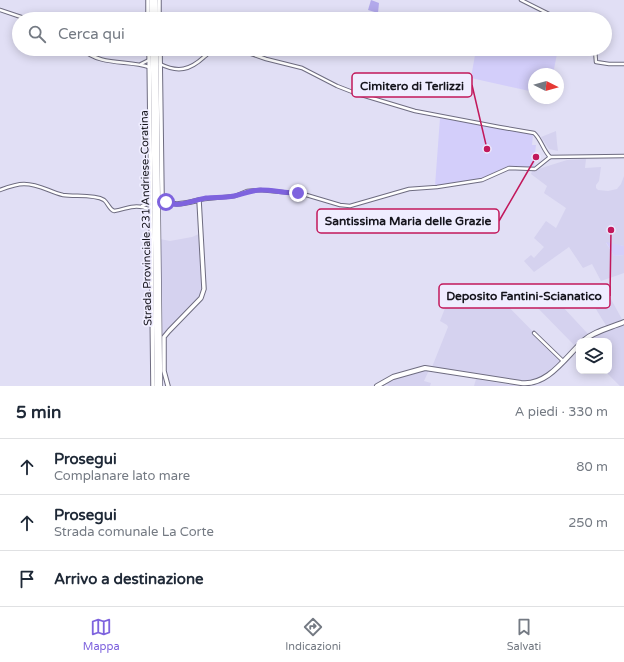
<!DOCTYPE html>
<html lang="it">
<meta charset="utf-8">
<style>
body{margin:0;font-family:"Varela Round",sans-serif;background:#f2f2f3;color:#1f2937}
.controls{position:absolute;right:12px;bottom:12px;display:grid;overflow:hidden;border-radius:8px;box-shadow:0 2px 10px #0003}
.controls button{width:36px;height:36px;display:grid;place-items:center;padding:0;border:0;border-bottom:1px solid #e0e1e3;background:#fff;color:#1f2937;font:20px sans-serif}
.compass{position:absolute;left:528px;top:68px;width:36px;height:36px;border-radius:50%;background:#fff;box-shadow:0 2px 10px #0003;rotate:95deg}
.stop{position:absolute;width:12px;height:12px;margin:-9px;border:3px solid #7e63de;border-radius:50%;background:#fff}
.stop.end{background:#7e63de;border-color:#fff;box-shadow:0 1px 4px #0008}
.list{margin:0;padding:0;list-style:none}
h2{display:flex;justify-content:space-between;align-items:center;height:52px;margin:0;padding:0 16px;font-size:17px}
h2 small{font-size:13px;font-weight:400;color:#747a83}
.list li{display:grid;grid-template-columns:26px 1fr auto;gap:12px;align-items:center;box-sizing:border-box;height:56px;padding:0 16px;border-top:1px solid #e0e1e3}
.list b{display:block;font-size:15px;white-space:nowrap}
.list p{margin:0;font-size:13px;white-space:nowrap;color:#747a83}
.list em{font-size:13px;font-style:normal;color:#747a83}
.icon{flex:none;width:22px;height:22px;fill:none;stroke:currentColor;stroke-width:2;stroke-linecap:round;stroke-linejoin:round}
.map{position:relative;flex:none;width:624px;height:386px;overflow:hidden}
.search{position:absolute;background:#fff;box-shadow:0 2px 10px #0003;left:12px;right:12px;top:12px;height:44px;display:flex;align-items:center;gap:10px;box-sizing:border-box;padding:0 14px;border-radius:22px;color:#747a83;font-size:15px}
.sheet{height:220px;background:#fff}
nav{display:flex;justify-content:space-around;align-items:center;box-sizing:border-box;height:56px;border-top:1px solid #e0e1e3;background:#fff;font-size:11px;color:#747a83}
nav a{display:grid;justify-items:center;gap:2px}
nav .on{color:#7e63de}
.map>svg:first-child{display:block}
</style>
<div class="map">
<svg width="624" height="386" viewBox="0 0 624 386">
<rect width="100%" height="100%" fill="#e1dff5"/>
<!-- built -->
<g fill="#d5d2ef">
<path d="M556 131 557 143 558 151 549 149 541 137Z"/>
<path d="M586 159 585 168 601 167 599 181 596 185V188L598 190 608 191 617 189 621 184 624 176V246L606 243 614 256 624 255V273L601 281 592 264 583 268 569 247 534 272 524 261 531 255 534 258 544 247 534 238 546 221 556 228 566 208 544 193 547 186 531 174 532 171 567 160Z"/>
<path d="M199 234 202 289 200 297 163 335 160 239 170 241 192 237Z"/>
<path d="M454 285 487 303 494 292 561 360 544 376 535 381 526 382 432 367 448 327 447 325 440 321Z"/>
<path d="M548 291 588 334 579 341 575 346 533 303Z"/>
<path d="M607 292 623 321 607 327 591 301Z"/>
<path d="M624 322V386H620L605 371H609V341L587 340V338Z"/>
<path d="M429 370 424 381 431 383 430 386H389L385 383 407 374Z"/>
<path d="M476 379 498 383 519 386H474Z"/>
</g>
<!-- green -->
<g fill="#d3cefa">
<path d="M476 49H536L557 54 553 74H534V92L471 78Z"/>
<path d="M440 118 533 134 532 145H536L535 153 540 155V159L535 160 534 168 508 166 480 179 435 186Z"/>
<path d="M606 242 624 246V255L614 256Z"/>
</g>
<!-- water -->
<path fill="#b2a9eb" d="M371 0 379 3 378 13 368 10Z"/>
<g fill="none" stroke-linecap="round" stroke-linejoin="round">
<!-- minor casing -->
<g stroke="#6e6c80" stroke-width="4.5">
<g id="minor">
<path d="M521 0 559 19"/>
<path d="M0 10 27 19"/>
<path d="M82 49C100 66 127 60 149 67"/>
<path d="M237 49 266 59 302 68 337 86 355 93 415 111 499 127 534 133C541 139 543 150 550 157"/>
<path d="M595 49 596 62 609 64H624"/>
<path d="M141 64 149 60"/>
<path d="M160 64C178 73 190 70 204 57 208 54 210 51 214 49"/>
<path d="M550 157 624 156"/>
<path d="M0 190C8 187 16 184 24 184 40 184 49 192 63 195 74 197 94 194 104 200 108 203 109 209 114 211 130 208 135 203 151 210"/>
<path d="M199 200 205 199 235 196 247 191 260 190 303 194 340 205 350 206 409 189 437 187 482 180 509 168 535 169 550 157"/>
<path d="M142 206 151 202"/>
<path d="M534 333 563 361"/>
</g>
</g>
<!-- tertiary casing -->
<g stroke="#6e6c80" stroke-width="5.5">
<g id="tertiary">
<path d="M148 0V19"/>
<path d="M159 0V19"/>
<path d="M149 49 153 386"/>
<path d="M160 49 162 195C167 209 187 203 199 200L204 289 201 298 169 331 164 337V371L168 386"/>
</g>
</g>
<!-- secondary casing -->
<g stroke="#6e6c80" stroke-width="6">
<g id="secondary">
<path d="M583 341C594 331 610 328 624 322"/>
<path d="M377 386 393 377 425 368 521 383C546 386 563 361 579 345"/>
</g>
</g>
<!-- trunk casing -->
<g stroke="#6e6c80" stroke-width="6">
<g id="trunk">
<path d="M152 0V19"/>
<path d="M155 0 156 19"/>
<path d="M153 49 157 386"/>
<path d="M156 49 160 386"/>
</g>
</g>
<!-- minor -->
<use href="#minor" stroke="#fff" stroke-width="2.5"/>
<!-- tertiary -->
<use href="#tertiary" stroke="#fff" stroke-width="3.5"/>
<!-- secondary -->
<use href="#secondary" stroke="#fff" stroke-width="4"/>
<!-- trunk -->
<use href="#trunk" stroke="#fff" stroke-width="4.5"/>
</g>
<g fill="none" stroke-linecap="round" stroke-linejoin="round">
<!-- route -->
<path stroke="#7e63de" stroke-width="5" d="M166 202C177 208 194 200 206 198 215 197 224 198 234 196 243 194 251 190 261 190 273 190 285 193 298 193"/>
</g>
<g text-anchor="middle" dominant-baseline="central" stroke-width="3.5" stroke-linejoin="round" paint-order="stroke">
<!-- street labels -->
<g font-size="11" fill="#15141c" stroke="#efedff">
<text transform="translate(146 218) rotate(-91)">Strada Provinciale 231 Andriese-Coratina</text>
</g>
</g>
<!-- callouts -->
<path fill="none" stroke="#c2185b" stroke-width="1.5" d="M487 149L472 85M536 157L499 221M611 230L610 296"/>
<g fill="#c2185b" stroke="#efedff" stroke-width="1.5">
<circle cx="487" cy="149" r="4"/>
<circle cx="536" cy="157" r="4"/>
<circle cx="611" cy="230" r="4"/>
</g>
<g fill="#efedff" stroke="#c2185b" stroke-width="1.5">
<rect x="352" y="73" width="120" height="24" rx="4"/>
<rect x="317" y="209" width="182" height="24" rx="4"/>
<rect x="439" y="284" width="171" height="24" rx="4"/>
</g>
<g font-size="12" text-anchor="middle" font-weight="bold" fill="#15141c">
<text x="412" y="90">Cimitero di Terlizzi</text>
<text x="408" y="225">Santissima Maria delle Grazie</text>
<text x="524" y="300">Deposito Fantini-Scianatico</text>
</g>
</svg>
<div class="controls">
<button><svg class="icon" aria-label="layers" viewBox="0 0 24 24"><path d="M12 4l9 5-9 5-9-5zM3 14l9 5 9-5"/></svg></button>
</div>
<svg class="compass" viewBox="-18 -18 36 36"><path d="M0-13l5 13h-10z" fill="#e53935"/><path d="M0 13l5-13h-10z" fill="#747a83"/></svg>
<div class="stop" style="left:166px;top:202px"></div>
<div class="stop end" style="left:298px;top:193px"></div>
<div class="search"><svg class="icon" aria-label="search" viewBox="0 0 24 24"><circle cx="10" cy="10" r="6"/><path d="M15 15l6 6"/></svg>Cerca qui</div>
</div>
<section class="sheet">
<h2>5 min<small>A piedi · 330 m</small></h2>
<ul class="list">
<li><svg class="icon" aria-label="ahead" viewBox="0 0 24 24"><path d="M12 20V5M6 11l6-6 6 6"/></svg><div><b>Prosegui</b><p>Complanare lato mare</p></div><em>80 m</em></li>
<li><svg class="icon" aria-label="ahead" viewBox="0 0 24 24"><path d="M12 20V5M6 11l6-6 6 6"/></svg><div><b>Prosegui</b><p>Strada comunale La Corte</p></div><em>250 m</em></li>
<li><svg class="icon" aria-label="arrive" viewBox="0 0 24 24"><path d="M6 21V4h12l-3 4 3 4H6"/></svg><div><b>Arrivo a destinazione</b></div></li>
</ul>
</section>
<nav>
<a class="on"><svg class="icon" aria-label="map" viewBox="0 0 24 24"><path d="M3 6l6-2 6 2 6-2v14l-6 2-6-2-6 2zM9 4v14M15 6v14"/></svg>Mappa</a>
<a><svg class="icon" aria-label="directions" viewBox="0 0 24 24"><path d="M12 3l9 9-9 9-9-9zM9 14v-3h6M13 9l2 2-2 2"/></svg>Indicazioni</a>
<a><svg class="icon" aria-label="saved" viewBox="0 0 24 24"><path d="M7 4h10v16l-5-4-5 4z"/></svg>Salvati</a>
</nav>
